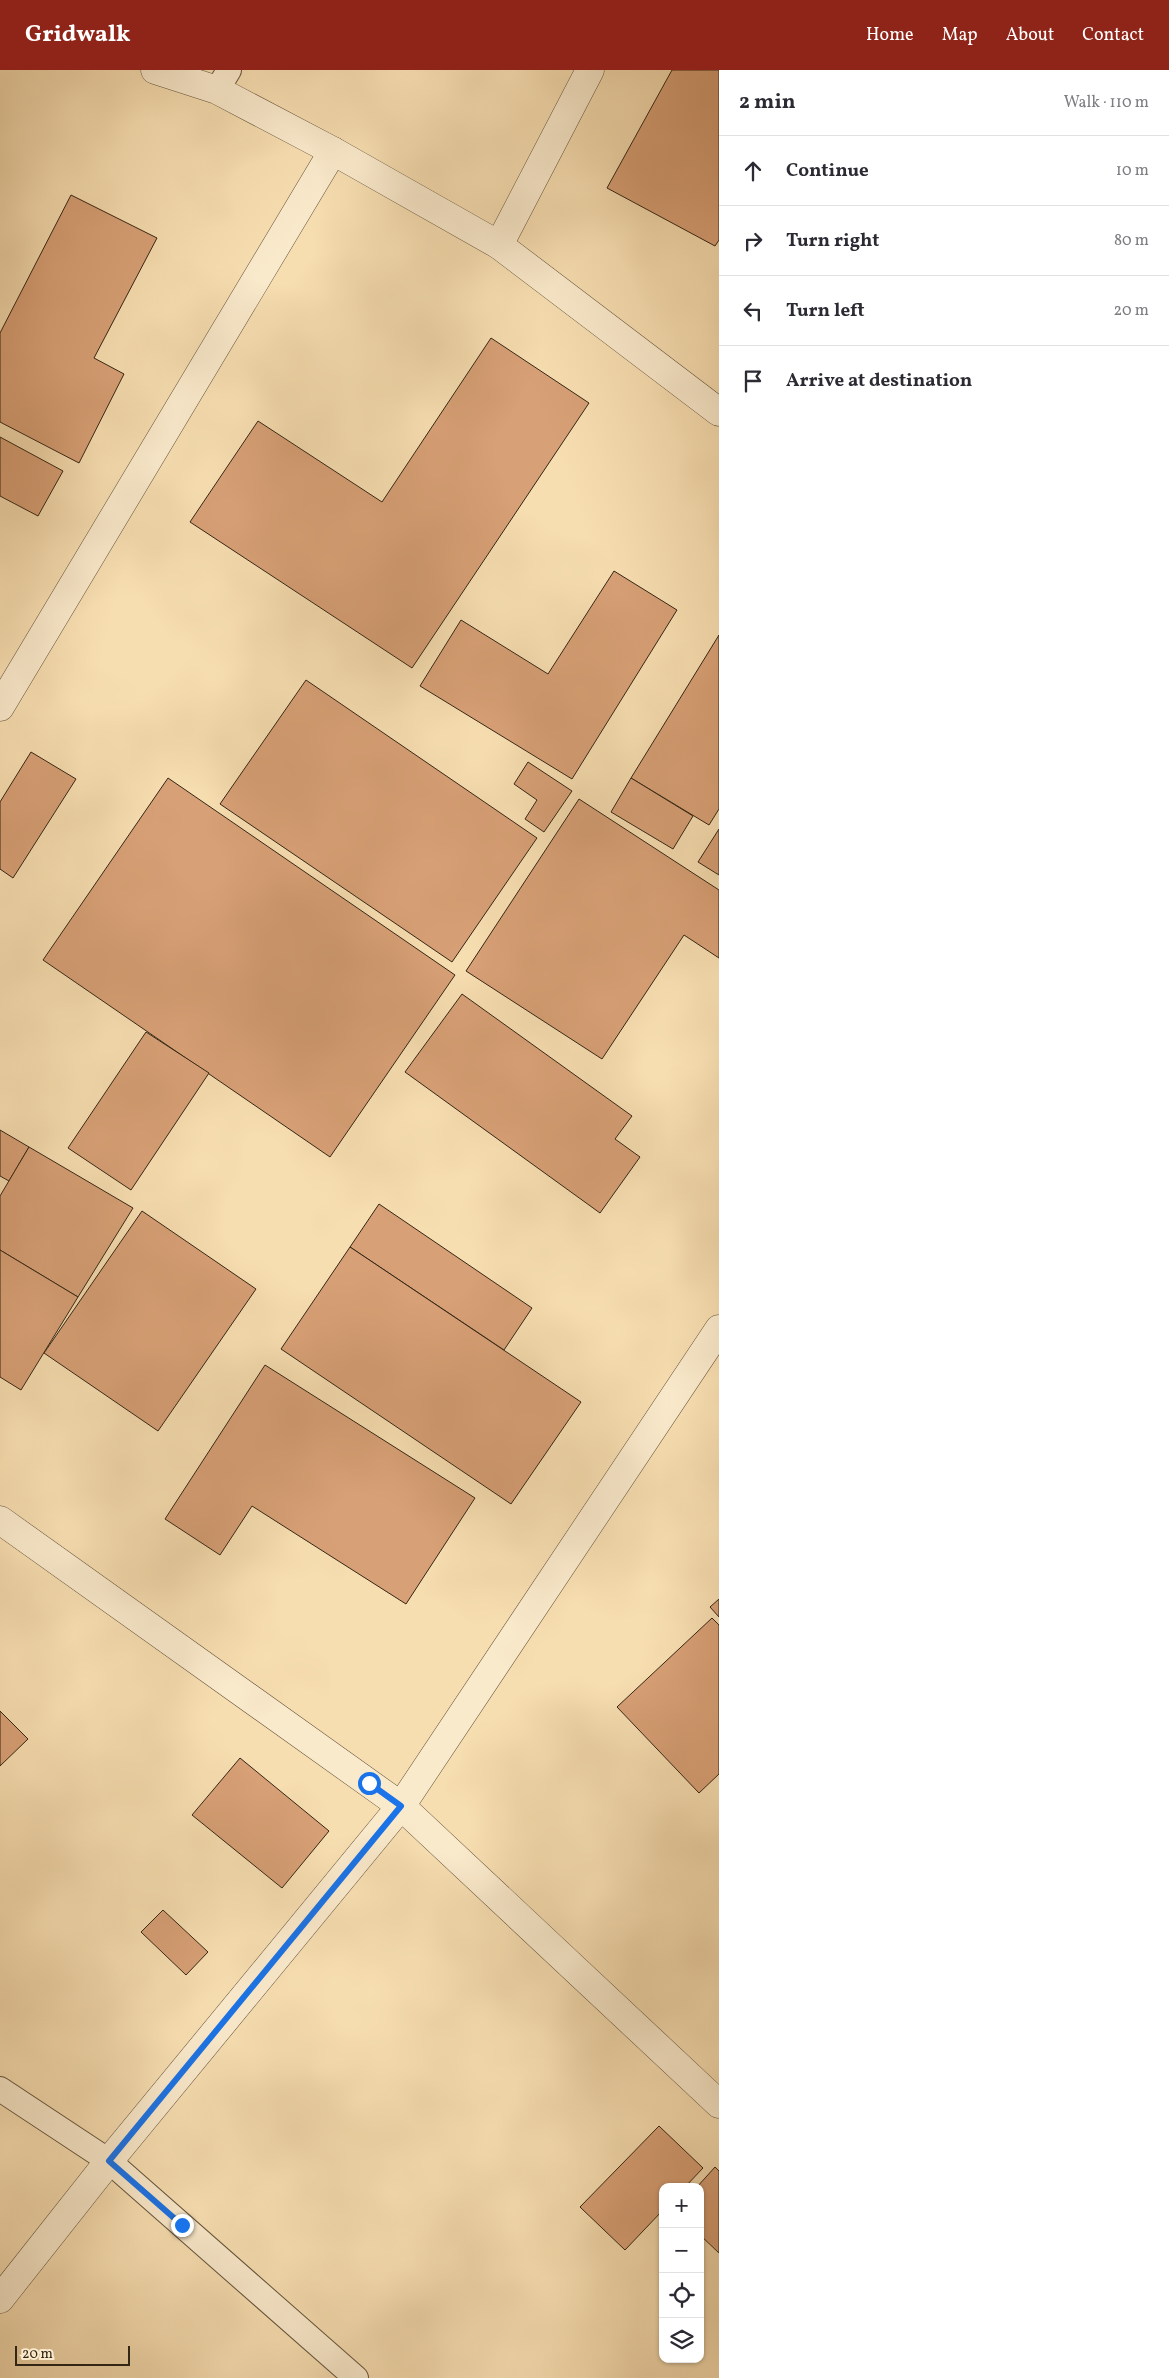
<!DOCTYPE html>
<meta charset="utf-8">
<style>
body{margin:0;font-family:Vollkorn,serif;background:#f7f7f7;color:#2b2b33}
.controls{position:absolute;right:15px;bottom:15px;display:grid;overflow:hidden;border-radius:10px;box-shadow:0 1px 4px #0004}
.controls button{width:45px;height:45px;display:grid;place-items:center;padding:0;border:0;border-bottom:1px solid #e1e1e2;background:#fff;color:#2b2b33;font:25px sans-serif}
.scale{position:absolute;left:15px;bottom:12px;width:115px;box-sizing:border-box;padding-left:5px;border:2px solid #342615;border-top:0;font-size:14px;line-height:18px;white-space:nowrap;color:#342615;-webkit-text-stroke:4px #faeacc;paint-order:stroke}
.stop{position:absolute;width:15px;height:15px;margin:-11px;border:4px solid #1a73e8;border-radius:50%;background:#fff}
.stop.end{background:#1a73e8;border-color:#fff;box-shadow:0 1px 5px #0008}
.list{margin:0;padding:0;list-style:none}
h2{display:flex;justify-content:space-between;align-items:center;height:65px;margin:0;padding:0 20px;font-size:21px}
h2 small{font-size:16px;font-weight:400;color:#7c7c81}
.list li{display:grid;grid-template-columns:32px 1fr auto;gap:15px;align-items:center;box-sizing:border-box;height:70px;padding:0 20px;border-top:1px solid #e1e1e2}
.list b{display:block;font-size:19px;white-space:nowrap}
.list em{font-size:16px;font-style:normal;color:#7c7c81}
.icon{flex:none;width:28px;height:28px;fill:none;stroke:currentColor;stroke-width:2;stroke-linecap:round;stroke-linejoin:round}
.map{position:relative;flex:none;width:719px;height:2308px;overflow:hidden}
header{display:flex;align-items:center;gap:30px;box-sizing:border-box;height:70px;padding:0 25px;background:#8f2418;color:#fff}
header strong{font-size:24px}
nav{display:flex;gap:28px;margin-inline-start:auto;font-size:18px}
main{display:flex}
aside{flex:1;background:#fff}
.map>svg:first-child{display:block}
</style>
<header>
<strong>Gridwalk</strong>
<nav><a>Home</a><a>Map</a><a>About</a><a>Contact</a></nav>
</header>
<main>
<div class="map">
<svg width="719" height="2308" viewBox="0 0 719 2308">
<rect width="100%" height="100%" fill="#f7deb1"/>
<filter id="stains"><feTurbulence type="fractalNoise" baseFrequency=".004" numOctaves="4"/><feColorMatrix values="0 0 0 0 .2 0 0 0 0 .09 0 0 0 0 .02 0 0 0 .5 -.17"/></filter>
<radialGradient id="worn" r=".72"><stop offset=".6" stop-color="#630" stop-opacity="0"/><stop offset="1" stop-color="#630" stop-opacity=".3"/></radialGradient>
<!-- building -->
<g fill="#d8a076" stroke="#342615">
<path d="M672 0H719V170L715 176 607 118Z"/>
<path d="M71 125 157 168 94 288 124 304 79 393 0 352V263Z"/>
<path d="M491 268 589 333 412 598 190 452 258 351 382 432Z"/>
<path d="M0 367 63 401 38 446 0 426Z"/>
<path d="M614 501 677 540 572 709 420 616 461 550 548 604Z"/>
<path d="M719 565V739L709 755 631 708Z"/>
<path d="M306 610 537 768 452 892 220 734Z"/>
<path d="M31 682 76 709 13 808 0 799V732Z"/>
<path d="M528 692 572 721 544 762 525 749 537 730 514 714Z"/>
<path d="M168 708 455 905 330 1087 43 890Z"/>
<path d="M631 708 693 746 673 779 611 742Z"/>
<path d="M579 729 719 820V888L684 865 602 989 466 901Z"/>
<path d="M719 759V805L698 792Z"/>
<path d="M462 924 632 1046 615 1069 640 1087 600 1143 405 1002Z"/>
<path d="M146 962 209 1003 131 1120 68 1078Z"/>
<path d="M0 1060 29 1077 9 1111 0 1106Z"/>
<path d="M29 1077 133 1138 78 1227 0 1180V1126Z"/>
<path d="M379 1134 532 1238 504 1280 350 1177Z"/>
<path d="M142 1141 256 1219 158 1361 44 1283Z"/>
<path d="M350 1177 581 1332 511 1434 281 1279Z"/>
<path d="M0 1180 78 1227 21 1320 0 1307Z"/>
<path d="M265 1295 475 1428 406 1534 252 1436 220 1485 165 1449Z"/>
<path d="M719 1529V1547L710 1537Z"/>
<path d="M712 1548 719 1555V1704L699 1723 617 1637Z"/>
<path d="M0 1641 28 1669 0 1696Z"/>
<path d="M240 1688 329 1761 282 1818 192 1745Z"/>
<path d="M163 1840 208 1882 186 1905 141 1862Z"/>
<path d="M659 2056 703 2098 685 2117H663V2140L625 2180 580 2137Z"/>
<path d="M715 2097 719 2101V2183L700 2165V2117H697Z"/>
</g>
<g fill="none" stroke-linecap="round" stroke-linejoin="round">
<!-- service casing -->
<g stroke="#65543c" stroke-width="26">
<g id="service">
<path d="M217 20 229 0"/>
<path d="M0 2019 109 2091 356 2308"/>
</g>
</g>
<!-- minor casing -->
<g stroke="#65543c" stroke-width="29">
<g id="minor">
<path d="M155 0 217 20 333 81 499 175 719 342"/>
<path d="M499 175 590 0"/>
<path d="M0 637 333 81"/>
<path d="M0 1450 401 1736 719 2034"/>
<path d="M0 2229 109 2091 401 1736 719 1259"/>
</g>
</g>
<!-- service -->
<use href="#service" stroke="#faeacc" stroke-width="24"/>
<!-- minor -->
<use href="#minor" stroke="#faeacc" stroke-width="28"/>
</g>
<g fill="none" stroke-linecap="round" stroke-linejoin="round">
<!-- route -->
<path stroke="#1a73e8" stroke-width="6" d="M182 2155 109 2091 401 1736 369 1713"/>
</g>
<rect width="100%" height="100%" filter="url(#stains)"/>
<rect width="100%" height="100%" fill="url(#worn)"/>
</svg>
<div class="controls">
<button>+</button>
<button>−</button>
<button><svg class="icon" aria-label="locate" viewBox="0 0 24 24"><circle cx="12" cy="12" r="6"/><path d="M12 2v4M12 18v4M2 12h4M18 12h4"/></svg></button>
<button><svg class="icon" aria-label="layers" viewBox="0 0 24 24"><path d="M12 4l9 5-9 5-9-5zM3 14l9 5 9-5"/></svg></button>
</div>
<div class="scale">20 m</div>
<div class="stop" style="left:369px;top:1713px"></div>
<div class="stop end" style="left:182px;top:2155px"></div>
</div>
<aside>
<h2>2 min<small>Walk · 110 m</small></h2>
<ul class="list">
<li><svg class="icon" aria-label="ahead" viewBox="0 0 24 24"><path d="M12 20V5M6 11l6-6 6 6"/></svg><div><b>Continue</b></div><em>10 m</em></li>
<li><svg class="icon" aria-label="right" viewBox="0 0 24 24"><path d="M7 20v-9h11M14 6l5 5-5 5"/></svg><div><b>Turn right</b></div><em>80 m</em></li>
<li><svg class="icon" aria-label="left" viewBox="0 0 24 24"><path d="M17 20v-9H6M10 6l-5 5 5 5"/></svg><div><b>Turn left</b></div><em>20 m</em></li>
<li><svg class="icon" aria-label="arrive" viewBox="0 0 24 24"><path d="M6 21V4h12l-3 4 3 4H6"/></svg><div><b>Arrive at destination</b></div></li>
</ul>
</aside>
</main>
